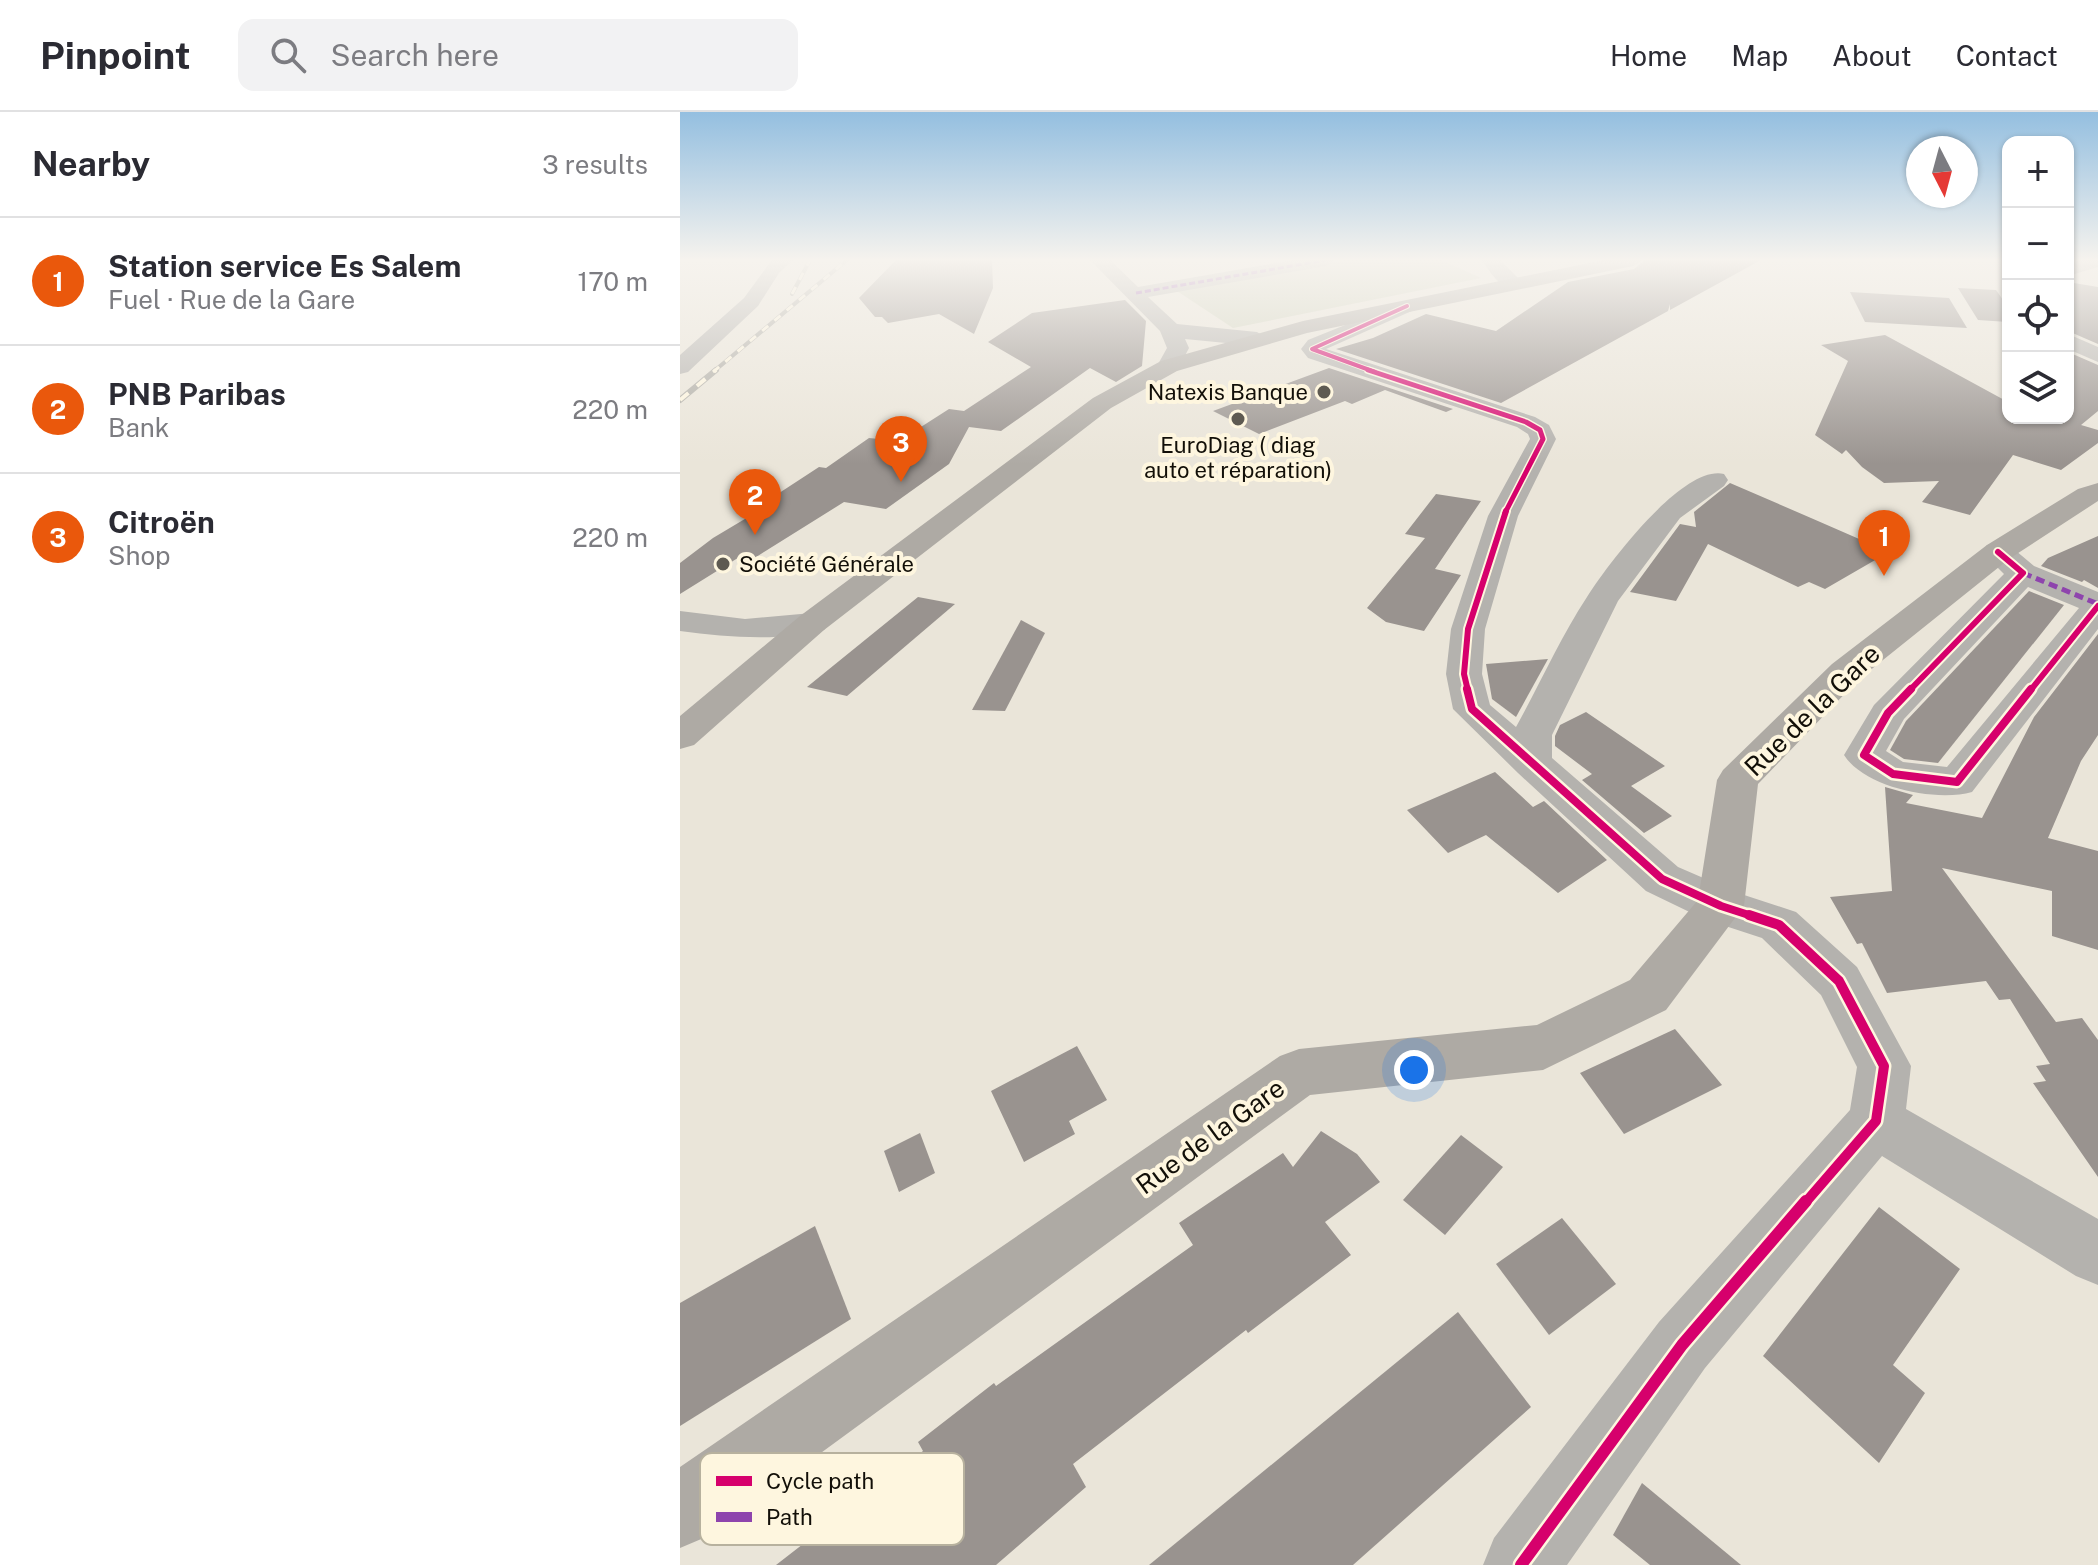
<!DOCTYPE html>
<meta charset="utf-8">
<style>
body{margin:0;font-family:"Public Sans",sans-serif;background:#f2f2f3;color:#2b2b33}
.controls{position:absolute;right:24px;top:24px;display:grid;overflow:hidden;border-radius:16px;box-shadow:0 2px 6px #0004}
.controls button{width:72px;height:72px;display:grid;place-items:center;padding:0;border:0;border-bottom:2px solid #e1e1e2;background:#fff;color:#2b2b33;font:40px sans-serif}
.compass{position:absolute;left:1226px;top:24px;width:72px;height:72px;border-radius:50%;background:#fff;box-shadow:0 2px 6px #0004;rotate:174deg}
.you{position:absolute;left:734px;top:958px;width:28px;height:28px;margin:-20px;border:6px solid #fff;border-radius:50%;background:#1a73e8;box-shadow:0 0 0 12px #1a73e833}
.badge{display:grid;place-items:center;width:52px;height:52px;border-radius:50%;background:#ea580c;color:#fff;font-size:26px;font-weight:700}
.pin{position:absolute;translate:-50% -66px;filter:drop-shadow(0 2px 4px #0008)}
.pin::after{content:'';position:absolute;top:42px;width:28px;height:24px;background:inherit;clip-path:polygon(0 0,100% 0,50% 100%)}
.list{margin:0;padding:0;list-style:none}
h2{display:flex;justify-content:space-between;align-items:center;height:104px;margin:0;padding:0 32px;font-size:34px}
h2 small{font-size:26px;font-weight:400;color:#7c7c81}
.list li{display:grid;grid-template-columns:52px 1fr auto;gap:24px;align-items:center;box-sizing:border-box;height:128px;padding:0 32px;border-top:2px solid #e1e1e2}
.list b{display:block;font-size:30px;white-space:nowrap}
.list p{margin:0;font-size:26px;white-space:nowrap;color:#7c7c81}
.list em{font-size:26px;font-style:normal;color:#7c7c81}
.icon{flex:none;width:44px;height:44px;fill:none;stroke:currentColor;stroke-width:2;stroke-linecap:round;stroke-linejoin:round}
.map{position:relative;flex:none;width:1418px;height:1453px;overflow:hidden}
header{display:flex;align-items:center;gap:48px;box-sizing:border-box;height:112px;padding:0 40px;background:#fff;border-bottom:2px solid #e1e1e2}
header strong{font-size:38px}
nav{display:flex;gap:44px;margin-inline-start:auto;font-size:28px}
.search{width:560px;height:72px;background:#f2f2f3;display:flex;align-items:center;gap:20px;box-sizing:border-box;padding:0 28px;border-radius:16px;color:#7c7c81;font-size:30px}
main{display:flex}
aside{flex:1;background:#fff}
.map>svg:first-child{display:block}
</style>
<header>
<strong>Pinpoint</strong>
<div class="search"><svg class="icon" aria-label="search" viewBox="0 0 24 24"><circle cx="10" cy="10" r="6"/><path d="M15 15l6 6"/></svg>Search here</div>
<nav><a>Home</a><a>Map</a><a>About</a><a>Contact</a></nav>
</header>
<main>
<aside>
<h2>Nearby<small>3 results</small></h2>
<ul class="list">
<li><span class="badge">1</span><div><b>Station service Es Salem</b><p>Fuel · Rue de la Gare</p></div><em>170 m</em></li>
<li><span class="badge">2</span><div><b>PNB Paribas</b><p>Bank</p></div><em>220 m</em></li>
<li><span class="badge">3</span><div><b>Citroën</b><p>Shop</p></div><em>220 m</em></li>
</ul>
</aside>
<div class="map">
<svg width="1418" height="1453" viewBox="0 0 1418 1453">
<rect width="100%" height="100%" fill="#eae5d9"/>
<!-- green -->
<path fill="#d0d3be" d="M664 148H761L801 166 553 216 497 179Z"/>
<!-- building -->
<g fill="#99938f">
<path d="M216 148H312L313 176 294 222 259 202 208 211 202 205H195L179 186Z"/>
<path d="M965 148H1081L990 198V192L988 199 821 291 656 237 693 226 746 202 816 219 888 170 954 157Z"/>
<path d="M1388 170 1418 175V232L1388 219Z"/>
<path d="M1278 176 1316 178 1328 195V210L1298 208Z"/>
<path d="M1170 180 1269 186 1287 216 1185 210Z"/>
<path d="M445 188 466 209 462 254 436 270 410 256 321 319 289 315 269 352 206 397 164 390 73 447 61 444 0 482V451L33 426 95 389 90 387 139 355 146 356 189 326 219 329 269 297 284 299 351 255 308 230 352 201Z"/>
<path d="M1205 223 1328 290V306H1388V240L1418 253V299L1401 313 1418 318V331L1381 358 1333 343 1290 403 1242 390 1259 369 1204 371 1182 355 1166 338 1162 342 1135 323 1168 249 1141 233Z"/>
<path d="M649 256 773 297 766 300 705 278 672 292 665 289 579 322 533 299Z"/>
<path d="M1050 371 1131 406 1209 440 1145 477 1129 470 1118 475 1028 432 996 489 950 480 1000 412 1016 415 1014 400Z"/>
<path d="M756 382 801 389 755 457 781 463 744 519 706 510 687 496 745 426 725 422Z"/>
<path d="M1418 424V476L1404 468 1402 470 1361 454 1368 446Z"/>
<path d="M1349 479 1384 493 1258 651 1224 647 1210 638 1226 609Z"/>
<path d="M238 485 275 492 167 584 127 575Z"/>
<path d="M341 508 365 521 325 599 292 598Z"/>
<path d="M1418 522V623L1401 649 1368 726 1418 739V838L1372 824V779L1262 756 1376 910 1402 906 1418 928V1065L1353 971 1366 969 1356 954 1370 952 1330 887 1319 888 1306 869 1207 881 1182 831 1177 832 1150 785 1212 779 1205 675 1233 683 1226 691 1302 706 1354 605Z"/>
<path d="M868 547 836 605 812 587 806 552Z"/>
<path d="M906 600 985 654 951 674 992 704 964 721 902 668 912 662 875 634V624L880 613Z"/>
<path d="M815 660 853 695 864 689 927 748 878 781 806 723 768 741 727 698Z"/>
<path d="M995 917 1042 973 944 1022 900 961Z"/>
<path d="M397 934 427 988 389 1009 395 1022 344 1050 311 979Z"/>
<path d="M641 1019 677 1042 700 1070 645 1110 671 1143 568 1221 566 1218 393 1352 406 1375 316 1453H96L243 1339 238 1330 314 1271 316 1274 513 1133 499 1111 603 1041 613 1055Z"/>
<path d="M240 1021 255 1061 219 1080 204 1039Z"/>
<path d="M781 1023 823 1055 765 1123 723 1088Z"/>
<path d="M1199 1095 1280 1157 1213 1253 1245 1281 1199 1351 1083 1244Z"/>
<path d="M882 1106 936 1172 869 1223 816 1152Z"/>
<path d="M135 1114 171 1207 0 1314V1191Z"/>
<path d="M778 1200 851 1295 673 1453H469Z"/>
<path d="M962 1371 1061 1453H970L933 1423Z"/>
</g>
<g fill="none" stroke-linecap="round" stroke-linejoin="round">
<!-- minor -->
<g fill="#b4b2ae" fill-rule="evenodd">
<path d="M92 148H113L99 161 78 194 8 260 0 262V243L64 186Z"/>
<path d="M410 148H430L458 175 613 148H655L646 154 468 185 497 212 577 220 588 227 577 234 505 227 509 236 497 259H481L477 254 487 236 480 219Z"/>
<path d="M802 148H820L844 172 834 178C818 174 811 161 802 148Z"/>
<path d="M1401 148H1418V155L1388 164V152Z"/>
<path d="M727 188 734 190 737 194 734 198 646 237 855 305 869 313 876 327 838 404 805 517 802 562 810 593 836 615C860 572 880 526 907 485 928 452 1003 352 1044 362L1048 368 1044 374 1000 406 938 489 872 623V646L998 755 1058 781 1116 800 1177 855 1231 954 1226 997 1418 1107V1173L1396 1164 1202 1044 1025 1256 887 1453H803L814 1426 979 1210 1170 998 1177 955 1141 883 1082 826 1024 807 966 779 838 661 773 597 766 562 771 517 808 404 850 327 848 322 837 315 628 246 621 237 628 228Z"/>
<path d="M1388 222 1418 235V250L1388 237Z"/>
<path d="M1318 431 1329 433 1354 454 1418 480V517L1292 680C1256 690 1185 676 1164 643L1194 593 1324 462 1302 440 1307 433ZM1348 475 1399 496 1267 655 1223 650 1206 639 1224 607Z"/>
<path d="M0 499 65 507 132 501 144 504 149 511 144 518C96 530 48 525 0 519Z"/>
</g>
<!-- major -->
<g fill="#aeaaa4" fill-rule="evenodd">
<path d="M924 148H962L953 154 627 221 497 259 431 296 144 518 14 633 0 637V604L120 504 413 286 481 249 623 209Z"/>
<path d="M1418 371V389L1329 447 1178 568 1078 672 1064 794 986 898 863 958 630 983 26 1425 0 1436V1355L600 944 619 937 857 913 950 868 1018 788 1037 668 1043 658 1152 552 1307 433 1398 377Z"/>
</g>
<!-- rail-far1 casing -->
<g stroke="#acaaa3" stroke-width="4">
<g id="rail-far1">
<path d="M112 182 130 148"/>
<path d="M33 260 167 148"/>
</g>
</g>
<!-- rail casing -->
<g stroke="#acaaa3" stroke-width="6">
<path id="rail" d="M0 288 36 258"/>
</g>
<!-- rail-far1 -->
<use href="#rail-far1" stroke="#fef6df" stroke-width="3" stroke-dasharray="8" stroke-linecap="butt"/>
<!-- rail -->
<use href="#rail" stroke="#fef6df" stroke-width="4" stroke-dasharray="11" stroke-linecap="butt"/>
<!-- quiet-far1 -->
<path stroke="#8e44ad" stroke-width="3" stroke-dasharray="6 3" stroke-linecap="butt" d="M456 181 646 148"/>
<!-- quiet -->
<path stroke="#8e44ad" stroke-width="5" stroke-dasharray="9 5" stroke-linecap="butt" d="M1343 461 1418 492"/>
<!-- cycleway-far5 casing -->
<g stroke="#fef6df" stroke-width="6">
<path id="cycleway-far5" d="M695 260 632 237 727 194"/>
</g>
<!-- cycleway-far4 casing -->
<g stroke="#fef6df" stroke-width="8">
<path id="cycleway-far4" d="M688 258 846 310 860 318 863 327 825 401"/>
</g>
<!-- cycleway-far3 casing -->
<g stroke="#fef6df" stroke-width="10">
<g id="cycleway-far3">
<path d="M788 579 784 562 788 517 826 399"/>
<path d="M1229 579 1343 461 1318 440"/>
<path d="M1350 579 1418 494"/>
</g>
</g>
<!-- cycleway-far2 casing -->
<g stroke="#fef6df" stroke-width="13">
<g id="cycleway-far2">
<path d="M787 577 792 597 982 767 1041 794 1075 805"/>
<path d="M1231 577 1208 601 1184 643 1213 662 1277 670 1351 577"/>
</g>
</g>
<!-- cycleway-far1 casing -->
<g stroke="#fef6df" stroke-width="15">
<path id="cycleway-far1" d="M1069 803 1099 813 1159 869 1204 954 1196 1009 1125 1091"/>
</g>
<!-- cycleway casing -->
<g stroke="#fef6df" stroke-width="17">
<path id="cycleway" d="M841 1453 1002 1233 1126 1089"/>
</g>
<!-- cycleway-far5 -->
<use href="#cycleway-far5" stroke="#d6006c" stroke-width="4"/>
<!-- cycleway-far4 -->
<use href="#cycleway-far4" stroke="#d6006c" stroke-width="5"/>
<!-- cycleway-far3 -->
<use href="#cycleway-far3" stroke="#d6006c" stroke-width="6"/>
<!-- cycleway-far2 -->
<use href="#cycleway-far2" stroke="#d6006c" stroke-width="8"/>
<!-- cycleway-far1 -->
<use href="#cycleway-far1" stroke="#d6006c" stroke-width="10"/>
<!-- cycleway -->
<use href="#cycleway" stroke="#d6006c" stroke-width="12"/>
</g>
<!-- sky -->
<linearGradient id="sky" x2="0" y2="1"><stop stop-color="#94bfe0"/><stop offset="0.42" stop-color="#f6f3ee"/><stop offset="1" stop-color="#f6f3ee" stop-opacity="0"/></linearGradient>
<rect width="1418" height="352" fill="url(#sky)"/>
<!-- markers -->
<g fill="#5e5a51" stroke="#fef6df" stroke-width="3">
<circle cx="644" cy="280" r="8"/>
<circle cx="558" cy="307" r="8"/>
<circle cx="43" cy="452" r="8"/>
</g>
<g text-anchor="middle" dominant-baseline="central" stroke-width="8" stroke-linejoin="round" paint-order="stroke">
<!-- far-poi labels -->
<g font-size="22" fill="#120f08" stroke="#fef6df" text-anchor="end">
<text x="628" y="280">Natexis Banque</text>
<text x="558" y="333" text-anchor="middle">EuroDiag ( diag<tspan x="558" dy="25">auto et réparation)</tspan></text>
<text x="59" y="452" text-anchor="start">Société Générale</text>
</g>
<!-- street labels -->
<g font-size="26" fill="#120f08" stroke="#fef6df">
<text transform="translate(1132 598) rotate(-44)">Rue de la Gare</text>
<text transform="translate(530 1024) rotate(-36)">Rue de la Gare</text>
</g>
</g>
<!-- legend -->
<rect x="20" y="1341" width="264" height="92" rx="12" fill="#fef6df" stroke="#b7b19e" stroke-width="2"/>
<rect x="36" y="1364" width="36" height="10" fill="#d6006c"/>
<rect x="36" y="1400" width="36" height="10" fill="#8e44ad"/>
<g font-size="22" fill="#120f08">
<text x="86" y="1377">Cycle path</text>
<text x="86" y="1413">Path</text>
</g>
</svg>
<div class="controls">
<button>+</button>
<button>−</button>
<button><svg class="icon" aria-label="locate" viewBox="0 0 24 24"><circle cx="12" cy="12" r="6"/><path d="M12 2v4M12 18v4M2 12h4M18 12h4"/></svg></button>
<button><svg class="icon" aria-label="layers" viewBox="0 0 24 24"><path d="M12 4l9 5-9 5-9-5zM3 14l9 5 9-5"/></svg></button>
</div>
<svg class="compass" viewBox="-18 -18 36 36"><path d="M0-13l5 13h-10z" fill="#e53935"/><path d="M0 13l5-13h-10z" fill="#7c7c81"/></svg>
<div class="you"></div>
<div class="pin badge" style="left:1204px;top:464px">1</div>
<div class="pin badge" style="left:75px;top:423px">2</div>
<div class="pin badge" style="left:221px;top:370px">3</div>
</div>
</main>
